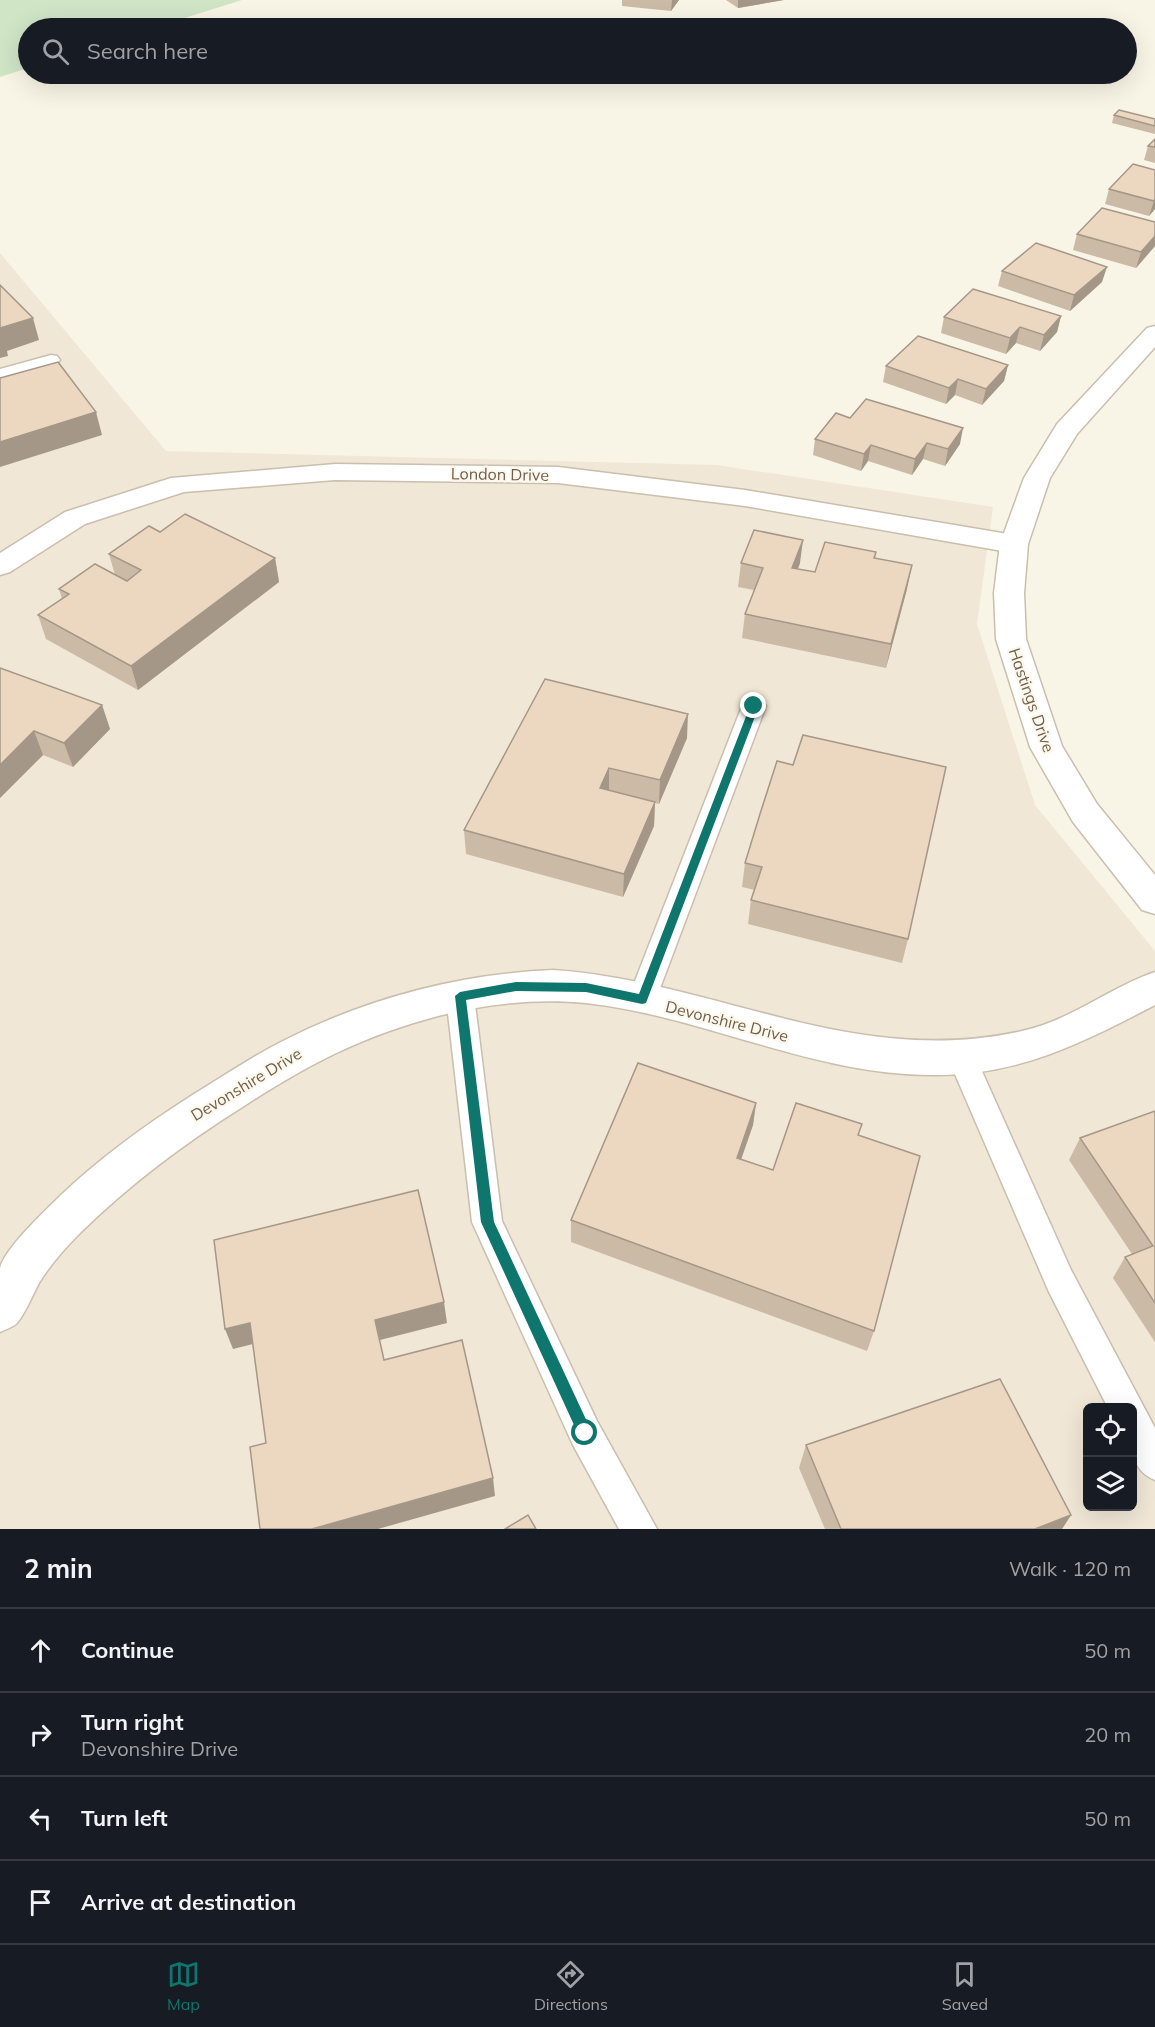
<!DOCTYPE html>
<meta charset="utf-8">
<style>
body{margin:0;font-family:Mulish,sans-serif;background:#242831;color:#f1f3f6}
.controls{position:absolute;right:18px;bottom:18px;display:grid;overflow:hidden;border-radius:9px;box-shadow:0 6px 24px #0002}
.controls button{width:54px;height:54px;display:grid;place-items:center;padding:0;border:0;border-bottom:2px solid #363941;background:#171b24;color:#f1f3f6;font:30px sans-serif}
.stop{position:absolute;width:18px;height:18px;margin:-14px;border:4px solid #0f766e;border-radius:50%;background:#fff}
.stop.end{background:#0f766e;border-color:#fff;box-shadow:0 2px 6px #0008}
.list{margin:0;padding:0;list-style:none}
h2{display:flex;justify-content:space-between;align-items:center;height:78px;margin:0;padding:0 24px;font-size:26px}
h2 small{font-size:20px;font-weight:400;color:#9ea1a6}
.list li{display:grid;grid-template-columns:39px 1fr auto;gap:18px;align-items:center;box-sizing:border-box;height:84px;padding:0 24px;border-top:2px solid #363941}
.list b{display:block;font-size:22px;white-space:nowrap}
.list p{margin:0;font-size:20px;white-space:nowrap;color:#9ea1a6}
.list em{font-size:20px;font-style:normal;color:#9ea1a6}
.icon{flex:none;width:33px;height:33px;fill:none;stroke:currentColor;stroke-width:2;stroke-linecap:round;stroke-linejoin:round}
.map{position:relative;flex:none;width:1155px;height:1529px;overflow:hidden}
.search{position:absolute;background:#171b24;box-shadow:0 6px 24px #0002;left:18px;right:18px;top:18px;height:66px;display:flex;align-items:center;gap:15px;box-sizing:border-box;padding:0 21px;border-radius:33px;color:#9ea1a6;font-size:22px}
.sheet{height:414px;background:#171b24}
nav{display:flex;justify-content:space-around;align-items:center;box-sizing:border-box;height:84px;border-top:2px solid #363941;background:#171b24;font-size:16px;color:#9ea1a6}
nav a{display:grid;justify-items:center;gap:3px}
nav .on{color:#0f766e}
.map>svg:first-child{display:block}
</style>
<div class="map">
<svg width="1155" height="1529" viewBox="0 0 1155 1529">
<rect width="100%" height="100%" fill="#f9f5e6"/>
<!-- residential -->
<path fill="#f0e7d6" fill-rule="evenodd" d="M0 253 166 451 717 465 993 507 977 624 1035 805 1155 951V1529H0ZM1088 1408H1132V1506H1088Z"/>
<!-- green -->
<path fill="#cfe5c6" d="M0 0H242L153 28H28V68L0 77Z"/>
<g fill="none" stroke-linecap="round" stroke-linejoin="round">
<!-- service casing -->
<g stroke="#cabeae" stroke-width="3">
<g id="service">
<path d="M51 355 57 356 60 360 57 364 0 380V369Z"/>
<path d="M754 698 762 700 766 706 656 999 652 1007 642 1010 632 1007 628 999 742 706 746 700Z"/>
<path d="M460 985 470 988 474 996 502 1221 597 1421 657 1529H619L573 1445 472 1222 446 996 450 988Z"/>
<path d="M962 1046 972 1049 1071 1270 1155 1428V1480C1125 1468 1132 1435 1132 1408H1108L1049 1292 948 1058 952 1049Z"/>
</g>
</g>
<!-- minor casing -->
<g stroke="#cabeae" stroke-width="3">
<g id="minor">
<path d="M335 464 558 467 745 490 1014 535 1024 538 1028 544 1024 550 1014 553 745 506 558 483 335 480 184 492 85 524 10 572 0 575V553L65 512 171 478Z"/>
<path d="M553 970C717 981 853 1069 1022 1031 1070 1021 1110 987 1155 972V1005C1082 1043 1020 1075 935 1075 814 1076 704 1016 586 1003 536 998 486 1004 438 1016 362 1036 309 1064 244 1106 185 1143 130 1184 80 1233 65 1248 50 1265 39 1283 32 1296 26 1312 17 1323 13 1327 6 1329 0 1332 0 1315 0 1283 0 1268 5 1248 45 1211 61 1195 101 1157 147 1124 194 1094 222 1077 250 1058 279 1043 364 999 458 974 553 970Z"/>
</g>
</g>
<!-- tertiary casing -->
<g stroke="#cabeae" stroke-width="3">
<path id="tertiary" d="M1155 326V347L1077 434 1050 478 1028 544 1024 593 1026 639 1062 746 1097 804 1155 875V914L1142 910 1073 822 1030 747 996 639 994 593 1000 544 1024 478 1057 424 1147 328Z"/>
</g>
<!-- service -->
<use href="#service" fill="#fff" fill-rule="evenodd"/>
<!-- minor -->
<use href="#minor" fill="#fff" fill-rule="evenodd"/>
<!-- tertiary -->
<use href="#tertiary" fill="#fff" fill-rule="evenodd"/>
</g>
<!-- wall -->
<g fill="#cbbaa6">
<path d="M622 0H679L671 11 622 6Z"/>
<path d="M726 0H784L738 8Z"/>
<path d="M1114 115 1155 119V134L1112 123Z"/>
<path d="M1155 139V163L1144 160 1148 146Z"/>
<path d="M1155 170V209L1149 216 1105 204 1109 189Z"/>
<path d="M1155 222V246L1136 268 1073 250 1077 234Z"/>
<path d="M1002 271 1102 282 1070 311 998 286Z"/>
<path d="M1061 316 1057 332 1040 351 1016 343 1006 354 941 333 944 317Z"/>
<path d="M1008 365 1004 381 982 405 955 395 946 404 883 382 886 366Z"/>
<path d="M850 418 960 444 945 466 923 459 912 475 868 461 861 471 813 455 815 439Z"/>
<path d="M160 532 275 558 279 582 138 690 46 639 38 615 62 599 59 589 115 575 109 554Z"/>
<path d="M876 552 875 559 907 589 886 668 742 638 745 614 754 590 738 587 741 563H800L798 569 815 572Z"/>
<path d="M0 668 102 705 110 729 73 767 43 755 0 798Z"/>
<path d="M545 679 687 738 659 804 655 803 654 826 623 897 466 854 464 830Z"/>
<path d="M760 814 908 939 902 963 748 924 751 900 755 890 742 887 745 863Z"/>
<path d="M756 1103 753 1125 741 1159 773 1170 859 1135 874 1331 867 1351 571 1242V1220Z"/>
<path d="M1155 1111V1342L1113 1278 1125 1257 1132 1254 1069 1160 1080 1138Z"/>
<path d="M806 1445 1071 1515 1062 1529H825L799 1468Z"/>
</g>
<!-- shaded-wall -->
<g fill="#a59787">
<path d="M672 0H679L671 11Z"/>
<path d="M738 0H784L738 8Z"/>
<path d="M1155 199V209L1149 216 1154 201Z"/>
<path d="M1155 236V246L1136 268 1141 252Z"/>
<path d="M1107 267 1102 282 1070 311 1074 295Z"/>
<path d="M1061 316 1057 332 1040 351 1044 335Z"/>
<path d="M33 318 39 340 7 351 8 356 0 358V328Z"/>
<path d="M1020 327 1016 343 1006 354 1010 338Z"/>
<path d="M1008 365 1004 381 982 405 986 389Z"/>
<path d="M958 379 955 395 946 404 949 388Z"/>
<path d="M96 412 102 435 0 467V442Z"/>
<path d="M963 428 960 444 945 466 948 449Z"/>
<path d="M927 443 923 459 912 475 915 459Z"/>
<path d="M871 445 868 461 861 471 864 454Z"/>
<path d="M803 540 800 563 789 591 792 568Z"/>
<path d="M275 558 279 582 138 690 131 666Z"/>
<path d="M912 565 907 589 886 668 891 644Z"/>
<path d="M102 705 110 729 73 767 64 743Z"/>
<path d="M688 714 687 738 659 804 660 780Z"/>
<path d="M34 731 43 755 0 798V765Z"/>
<path d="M609 768V792L600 788Z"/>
<path d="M655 802 654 826 623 897 624 874Z"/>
<path d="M756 1103 753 1125 734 1180 737 1158Z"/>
<path d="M444 1302 447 1323 380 1340 375 1320Z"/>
<path d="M250 1323 257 1343 233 1349 225 1329Z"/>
<path d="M493 1478 495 1496 378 1529H312Z"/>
<path d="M1071 1515 1062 1529H1035Z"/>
</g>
<!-- building -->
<g fill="#ecd8c1" stroke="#a59787" stroke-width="1.5">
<path d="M1119 110 1155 119V126L1114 115Z"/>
<path d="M1155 139V147L1148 146Z"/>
<path d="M1133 164 1155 170V199L1154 201 1109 189Z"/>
<path d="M1102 208 1155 222V236L1141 252 1077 234Z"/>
<path d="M1036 243 1107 267 1074 295 1002 271Z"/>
<path d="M0 285 33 318 0 328Z"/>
<path d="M973 289 1061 316 1044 335 1020 327 1010 338 944 317Z"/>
<path d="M918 336 1008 365 986 389 958 379 949 388 886 366Z"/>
<path d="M58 362 96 412 0 442V378Z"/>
<path d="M866 399 963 428 948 449 927 443 915 459 871 445 864 454 815 439 836 413 850 418Z"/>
<path d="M185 514 275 558 131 666 38 615 69 594 59 589 95 564 127 581 141 570 109 554 149 526 160 532Z"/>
<path d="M754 530 803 540 792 568 815 572 825 542 876 552 874 558 912 565 891 644 745 614 763 568 741 563Z"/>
<path d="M0 668 102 705 64 743 34 731 0 765Z"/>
<path d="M545 679 688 714 660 780 609 768 600 788 655 802 624 874 464 830Z"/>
<path d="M803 735 946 767 908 939 751 900 762 867 745 863 760 814 777 761 793 765Z"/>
<path d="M638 1063 756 1103 737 1158 773 1170 796 1103 862 1124 858 1135 920 1156 874 1331 571 1220Z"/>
<path d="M1155 1111V1303L1125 1257 1153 1246 1080 1138Z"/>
<path d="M418 1190 444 1302 375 1320 384 1360 462 1340 493 1478 312 1529H260L250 1447 266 1443 250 1323 225 1329 214 1240Z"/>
<path d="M1000 1379 1071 1515 1035 1529H841L806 1445Z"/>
<path d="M528 1515 536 1529H505Z"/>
</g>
<!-- route -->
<path fill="#0f766e" d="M754 703 759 706 646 1003 642 1004 586 992 516 991 466 1000 494 1222 590 1428 592 1433 590 1438 585 1440 580 1438 481 1222 455 996 460 992 516 982 586 983 639 994 750 706Z"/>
<g text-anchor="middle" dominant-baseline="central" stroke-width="4.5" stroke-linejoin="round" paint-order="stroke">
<!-- street labels -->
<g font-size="16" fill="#705f4e" stroke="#fdf8ec">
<text transform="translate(500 474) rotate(1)">London Drive</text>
<text transform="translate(1032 700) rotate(71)">Hastings Drive</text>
<text transform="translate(727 1021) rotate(14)">Devonshire Drive</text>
<text transform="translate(246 1084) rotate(-31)">Devonshire Drive</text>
</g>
</g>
</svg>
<div class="controls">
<button><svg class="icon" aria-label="locate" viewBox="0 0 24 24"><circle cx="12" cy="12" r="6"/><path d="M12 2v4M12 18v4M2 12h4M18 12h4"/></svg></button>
<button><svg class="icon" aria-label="layers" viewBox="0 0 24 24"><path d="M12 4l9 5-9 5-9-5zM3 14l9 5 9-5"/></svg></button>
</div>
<div class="stop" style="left:585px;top:1433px"></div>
<div class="stop end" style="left:754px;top:706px"></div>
<div class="search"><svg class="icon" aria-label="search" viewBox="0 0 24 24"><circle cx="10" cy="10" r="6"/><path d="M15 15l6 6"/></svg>Search here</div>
</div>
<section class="sheet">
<h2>2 min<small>Walk · 120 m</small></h2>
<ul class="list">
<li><svg class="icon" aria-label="ahead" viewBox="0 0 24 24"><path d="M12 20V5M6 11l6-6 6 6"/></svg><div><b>Continue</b></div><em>50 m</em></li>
<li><svg class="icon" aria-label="right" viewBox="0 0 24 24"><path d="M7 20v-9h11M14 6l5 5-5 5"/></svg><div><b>Turn right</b><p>Devonshire Drive</p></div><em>20 m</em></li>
<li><svg class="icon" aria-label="left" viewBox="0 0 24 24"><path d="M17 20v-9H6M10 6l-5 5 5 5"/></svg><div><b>Turn left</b></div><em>50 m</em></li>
<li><svg class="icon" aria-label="arrive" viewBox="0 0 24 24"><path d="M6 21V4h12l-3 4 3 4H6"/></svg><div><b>Arrive at destination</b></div></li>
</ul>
</section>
<nav>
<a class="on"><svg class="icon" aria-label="map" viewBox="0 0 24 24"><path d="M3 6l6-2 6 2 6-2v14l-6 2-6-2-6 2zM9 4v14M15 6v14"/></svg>Map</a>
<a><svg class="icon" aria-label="directions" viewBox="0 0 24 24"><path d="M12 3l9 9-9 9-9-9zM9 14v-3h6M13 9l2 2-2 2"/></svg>Directions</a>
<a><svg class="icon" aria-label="saved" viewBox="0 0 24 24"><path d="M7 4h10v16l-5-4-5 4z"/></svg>Saved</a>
</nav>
